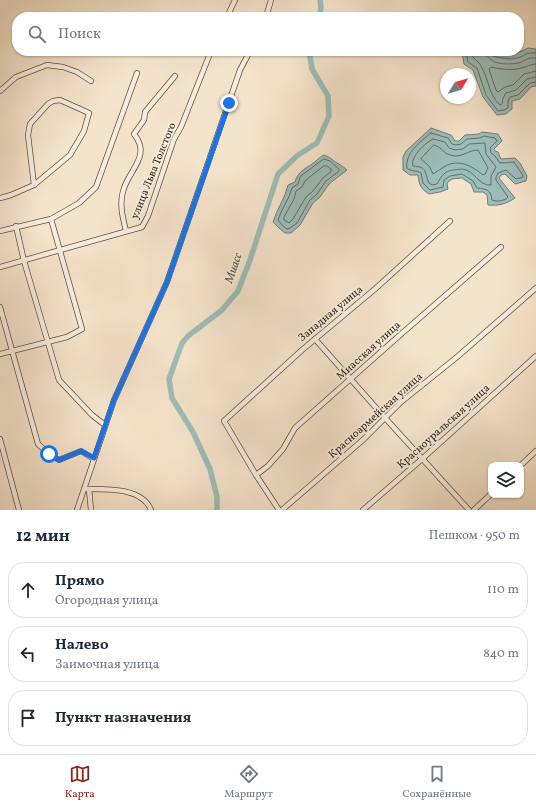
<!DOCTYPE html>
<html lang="ru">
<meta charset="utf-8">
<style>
body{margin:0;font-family:Vollkorn,serif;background:#f2f2f3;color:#1f2937}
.controls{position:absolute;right:12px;bottom:12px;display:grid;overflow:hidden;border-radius:8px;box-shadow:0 1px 3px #0004}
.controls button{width:36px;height:36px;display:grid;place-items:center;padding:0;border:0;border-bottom:1px solid #e0e1e3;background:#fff;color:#1f2937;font:20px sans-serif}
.compass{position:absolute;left:440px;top:68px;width:36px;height:36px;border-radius:50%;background:#fff;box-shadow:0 1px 3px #0004;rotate:53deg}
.stop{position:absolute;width:12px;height:12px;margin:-9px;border:3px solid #1a73e8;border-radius:50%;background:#fff}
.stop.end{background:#1a73e8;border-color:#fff;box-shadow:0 1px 4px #0008}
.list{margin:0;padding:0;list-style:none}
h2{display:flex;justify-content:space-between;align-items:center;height:52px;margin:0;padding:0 16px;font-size:17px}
h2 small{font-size:13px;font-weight:400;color:#747a83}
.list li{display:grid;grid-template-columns:26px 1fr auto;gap:12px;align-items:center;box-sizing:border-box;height:56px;margin:0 8px 8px;padding:0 8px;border:1px solid #e0e1e3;border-radius:16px}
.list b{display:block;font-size:15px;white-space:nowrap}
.list p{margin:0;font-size:13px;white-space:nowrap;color:#747a83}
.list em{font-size:13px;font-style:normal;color:#747a83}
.icon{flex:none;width:22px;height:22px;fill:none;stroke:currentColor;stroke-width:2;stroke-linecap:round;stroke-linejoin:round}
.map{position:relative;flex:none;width:536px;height:510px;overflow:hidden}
.search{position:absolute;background:#fff;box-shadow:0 1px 3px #0004;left:12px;right:12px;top:12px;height:44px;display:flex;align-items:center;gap:10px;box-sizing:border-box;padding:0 14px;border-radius:16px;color:#747a83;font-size:15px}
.sheet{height:244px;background:#fff}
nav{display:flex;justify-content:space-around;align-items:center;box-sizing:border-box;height:56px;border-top:1px solid #e0e1e3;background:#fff;font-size:11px;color:#747a83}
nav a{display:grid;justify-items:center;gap:2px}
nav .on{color:#8f2418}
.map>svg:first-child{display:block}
</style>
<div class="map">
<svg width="536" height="510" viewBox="0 0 536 510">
<rect width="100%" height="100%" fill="#f5e4cc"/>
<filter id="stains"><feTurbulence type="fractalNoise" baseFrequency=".005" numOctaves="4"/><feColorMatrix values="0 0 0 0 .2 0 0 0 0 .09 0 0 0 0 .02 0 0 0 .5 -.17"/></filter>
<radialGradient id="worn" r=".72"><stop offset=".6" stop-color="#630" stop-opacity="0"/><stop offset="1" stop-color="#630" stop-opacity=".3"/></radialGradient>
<!-- water -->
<g fill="#9cbeba" stroke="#717e78">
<path d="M528 48 536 49V86L531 87 520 99 512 101V109L506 114 497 115 483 97 473 70 464 64 462 51H492L494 53C508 55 515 55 528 48Z"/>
<path d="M431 128 451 135 455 141H459L465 135 479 134 482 132 498 134 502 141 494 149 495 151 498 152 501 159 515 158 520 163 527 176 526 181 515 184 505 174 501 175 499 178 515 198C506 204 499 206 488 205L487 195 483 192H474L471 184 462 178 452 179 447 183 448 189 440 192 429 194C421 189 419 185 418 175H410L403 170V157L406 151Z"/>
<path d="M324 155C332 158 333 161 339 164 343 167 344 167 347 170L329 184 320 197 313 203 300 225 291 233H285L279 228 273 222C277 208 285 199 288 185L295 182C298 170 308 168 316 161 319 158 320 157 324 155Z"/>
</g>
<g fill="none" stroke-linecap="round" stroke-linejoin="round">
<!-- shore -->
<g stroke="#666e68" stroke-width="1">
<path d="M466 51 468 62 477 68 486 95 498 111 504 110 508 108V101L510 97 518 95 530 83 536 82"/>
<path d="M471 51C473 62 477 58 481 66 489 79 488 94 500 105L502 104 503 98 506 93 516 90 527 79 536 77"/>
<path d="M486 51C487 65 507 65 518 63 526 61 526 57 536 58"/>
<path d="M491 51 493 56C501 58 510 60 517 58 526 56 524 52 536 53"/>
<path d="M536 64C530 64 527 67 521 68 511 71 500 69 491 67L489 69 496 90 498 92 505 87 513 85 524 74 536 71"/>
<path d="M431 133 448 138 452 144 455 145 461 144 467 139 480 138 484 136 495 138 497 141 490 148 491 153 495 156 500 163 514 162 522 174 523 177 516 179 506 170 498 173 496 177V180L508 197C505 201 497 202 492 200 491 190 487 189 477 188L473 181 462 174 450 176 444 180 443 187 430 190 423 183 421 173C416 170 412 172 407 168 405 153 420 142 431 133Z"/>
<path d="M433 139 445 142 449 148 455 150 463 149 469 144 485 143 486 154 496 167 491 176V185C478 186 475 170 462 169 459 169 456 170 453 170 444 171 441 177 437 184L432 185 429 183C424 172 428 167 413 166 410 157 425 143 433 139Z"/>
<path d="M434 145C443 148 443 153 450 155 461 159 468 150 478 150L488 168 485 174 483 175C472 166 458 158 444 167 440 169 437 172 433 174L429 166 421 159Z"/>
<path d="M324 159 330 161 339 169V171L326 181 317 194 310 200 297 223 290 228 287 229 282 225 278 220C281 209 289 200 292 188L298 184 300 177Z"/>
<path d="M324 166H327L331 169V172L323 178 313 191 306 197 293 219 289 223 284 220V217L294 199 296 191 302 187 305 181Z"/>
</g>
<!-- river -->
<g stroke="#9cbeba" stroke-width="5.5">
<path d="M319 17 321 8 320 0"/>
<path d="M217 510V497L210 469 193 432 172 398 169 379 182 343 188 336 222 310 238 291 250 260 278 174 298 155 317 143 329 116 328 96 312 69 309 51"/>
</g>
<!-- minor casing -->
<g stroke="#615044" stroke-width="6">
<g id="minor">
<path d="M227 17 235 0"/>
<path d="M266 17 271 0"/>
<path d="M0 91 16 77 47 65 63 67 77 72 91 81"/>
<path d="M0 198 11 195 34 185 70 155 84 131 89 113 60 100 53 101 48 104 30 124 28 135 34 185"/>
<path d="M16 226 24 261 59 380 92 415 105 425"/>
<path d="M0 231 51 219 79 203 96 187 137 73"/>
<path d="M126 231C122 215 119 203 124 188 131 168 151 155 134 134L144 120 145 112 175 76"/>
<path d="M0 267 142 227 148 216 174 139 181 127 211 51"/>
<path d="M0 307 38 444 49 454 59 460 81 451 94 459"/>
<path d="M315 339 386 419 469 510"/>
<path d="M0 354 67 337 82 329 51 219"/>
<path d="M0 439 19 510"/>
<path d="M521 465 536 451"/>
<path d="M256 475 268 466 283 449 295 428 400 335 501 247"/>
<path d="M84 489C105 489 142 487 151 510"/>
<path d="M89 489 91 510"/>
<path d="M77 510 114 400 167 282 240 70 250 51"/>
<path d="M279 510 256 475 224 421 302 350 375 289 450 221"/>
<path d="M282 510 364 439 401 402 457 357 536 288"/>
<path d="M363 510 422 459 536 356"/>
<path d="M474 510 491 494"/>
</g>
</g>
<!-- minor -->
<use href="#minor" stroke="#f8edde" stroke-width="4.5"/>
</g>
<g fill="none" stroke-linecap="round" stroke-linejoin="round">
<!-- route -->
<path stroke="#1a73e8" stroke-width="5" d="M49 454 59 460 81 451 94 458 114 400 167 282 229 103"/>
</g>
<g text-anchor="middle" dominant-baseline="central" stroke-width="3.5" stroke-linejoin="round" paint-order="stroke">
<!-- street labels -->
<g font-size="11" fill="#301e16" stroke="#f8edde">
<text transform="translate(154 171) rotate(-68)">улица Льва Толстого</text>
<text transform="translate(331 314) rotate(-40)">Западная улица</text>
<text transform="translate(369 351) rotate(-42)">Миасская улица</text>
<text transform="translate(376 416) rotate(-42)">Красноармейская улица</text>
<text transform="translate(444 427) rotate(-42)">Красноуральская улица</text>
</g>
<!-- water labels -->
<g font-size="12" font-style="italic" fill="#504e47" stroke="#f8edde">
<text transform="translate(234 268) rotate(-71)">Миасс</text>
</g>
</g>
<rect width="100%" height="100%" filter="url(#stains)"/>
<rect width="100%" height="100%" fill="url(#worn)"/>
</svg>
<div class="controls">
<button><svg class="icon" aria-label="layers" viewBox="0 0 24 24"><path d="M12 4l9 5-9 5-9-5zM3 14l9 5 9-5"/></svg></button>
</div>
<svg class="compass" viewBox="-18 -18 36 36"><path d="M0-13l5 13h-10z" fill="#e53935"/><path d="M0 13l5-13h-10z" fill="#747a83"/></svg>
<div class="stop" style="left:49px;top:454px"></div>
<div class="stop end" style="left:229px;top:103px"></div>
<div class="search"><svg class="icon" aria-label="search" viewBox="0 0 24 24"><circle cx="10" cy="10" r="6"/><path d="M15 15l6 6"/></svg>Поиск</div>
</div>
<section class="sheet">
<h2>12 мин<small>Пешком · 950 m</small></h2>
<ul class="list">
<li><svg class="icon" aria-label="ahead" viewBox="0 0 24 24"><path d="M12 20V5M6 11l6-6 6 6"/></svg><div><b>Прямо</b><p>Огородная улица</p></div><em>110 m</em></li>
<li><svg class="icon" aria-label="left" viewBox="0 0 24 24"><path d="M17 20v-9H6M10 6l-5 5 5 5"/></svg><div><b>Налево</b><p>Заимочная улица</p></div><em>840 m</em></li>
<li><svg class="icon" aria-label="arrive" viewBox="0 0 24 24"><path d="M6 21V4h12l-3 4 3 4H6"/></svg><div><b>Пункт назначения</b></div></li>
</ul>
</section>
<nav>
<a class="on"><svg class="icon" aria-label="map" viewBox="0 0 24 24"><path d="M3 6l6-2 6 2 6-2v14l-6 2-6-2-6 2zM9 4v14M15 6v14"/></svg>Карта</a>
<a><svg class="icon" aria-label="directions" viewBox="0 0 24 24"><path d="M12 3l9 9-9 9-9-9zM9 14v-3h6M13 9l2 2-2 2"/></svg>Маршрут</a>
<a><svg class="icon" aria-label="saved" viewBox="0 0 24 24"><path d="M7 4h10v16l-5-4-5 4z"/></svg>Сохранённые</a>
</nav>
